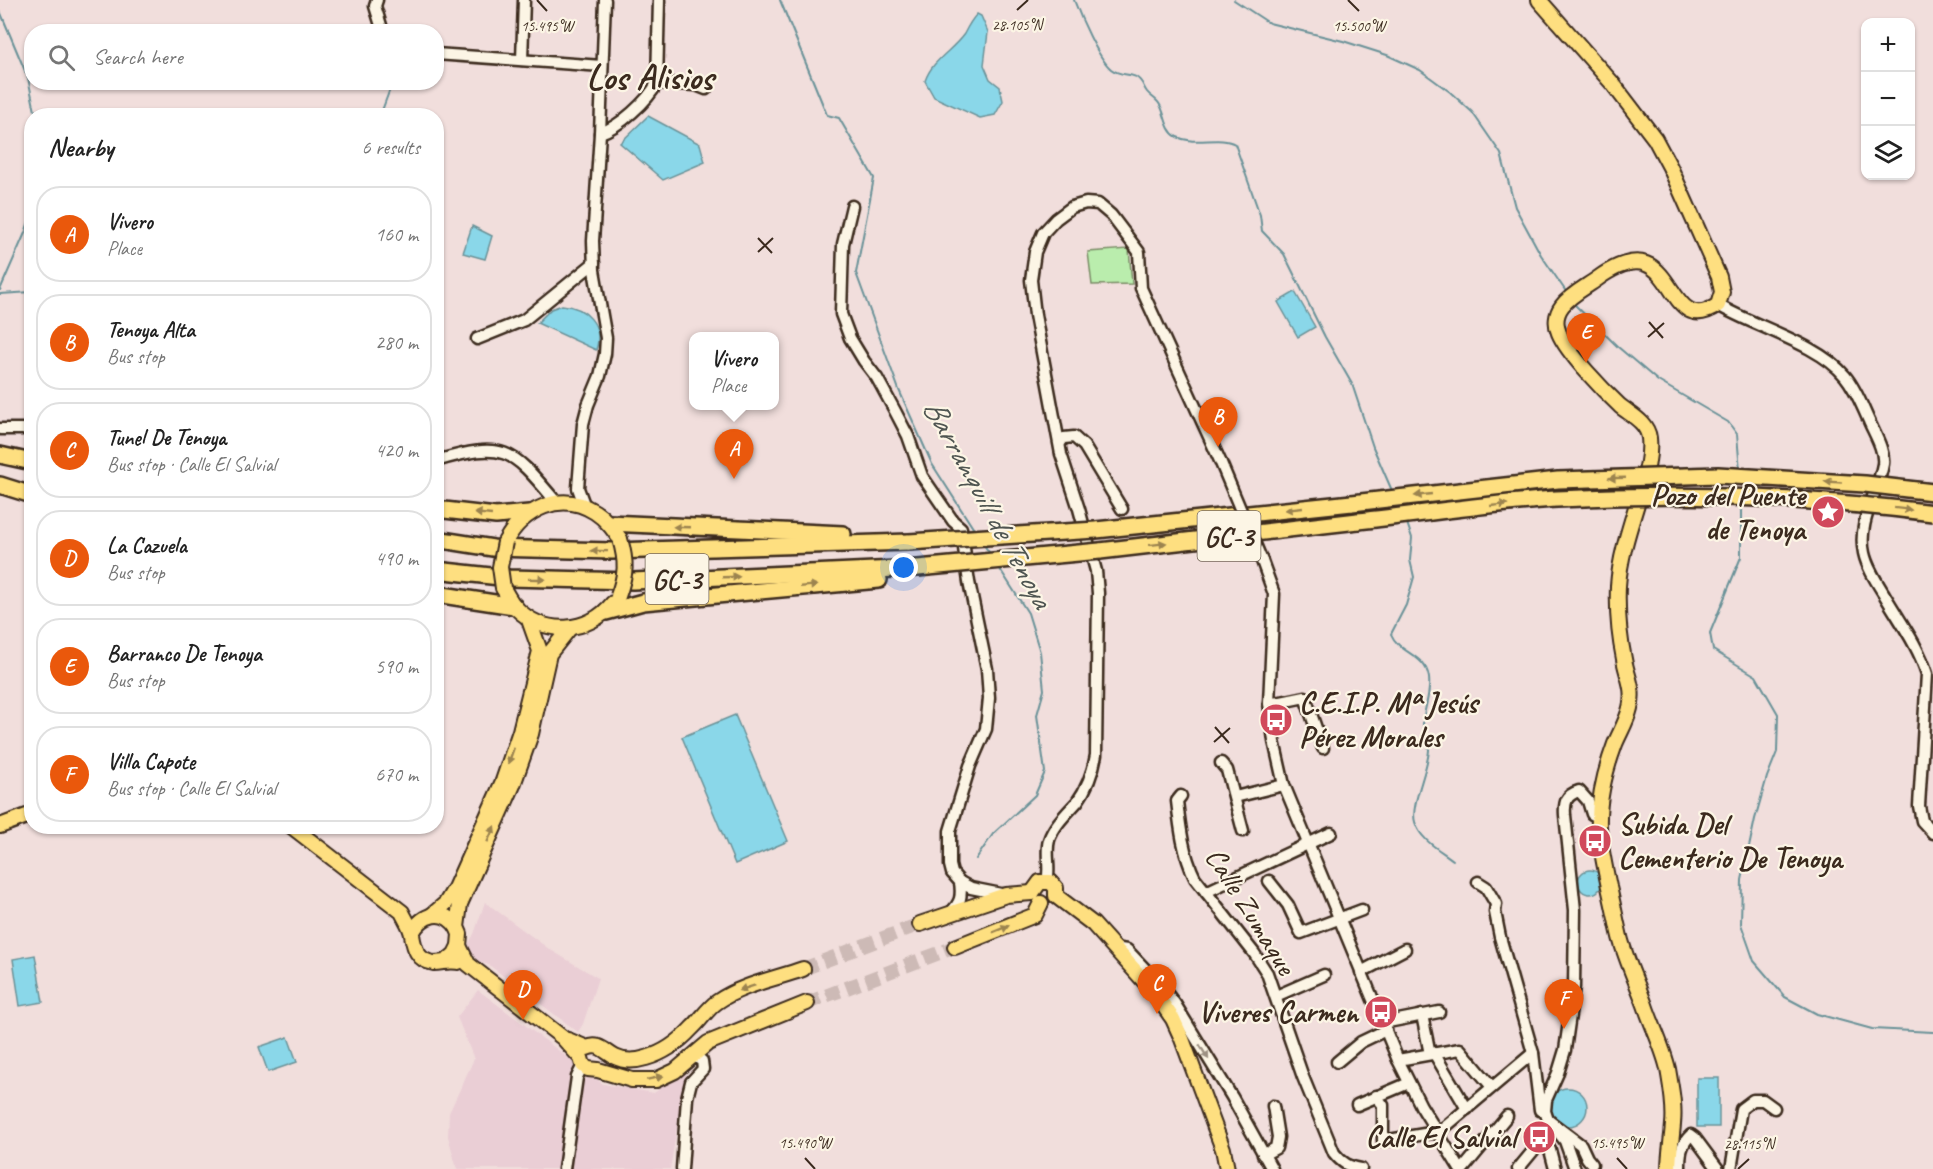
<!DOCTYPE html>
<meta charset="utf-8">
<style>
body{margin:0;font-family:Caveat,sans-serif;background:#f2f2f2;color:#222}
.controls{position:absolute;right:18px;top:18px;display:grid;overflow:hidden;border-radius:12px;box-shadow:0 2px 4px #0004}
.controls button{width:54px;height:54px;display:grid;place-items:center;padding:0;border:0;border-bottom:2px solid #e0e0e0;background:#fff;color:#222;font:30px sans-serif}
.you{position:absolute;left:904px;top:568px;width:21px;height:21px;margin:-15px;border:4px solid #fff;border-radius:50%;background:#1a73e8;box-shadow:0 0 0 9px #1a73e833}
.badge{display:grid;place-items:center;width:39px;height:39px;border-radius:50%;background:#ea580c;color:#fff;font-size:20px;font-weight:700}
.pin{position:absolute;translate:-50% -50px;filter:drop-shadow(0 2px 3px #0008)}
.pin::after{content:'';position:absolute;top:32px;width:21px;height:18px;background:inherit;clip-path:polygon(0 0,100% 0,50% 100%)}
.popup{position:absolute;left:689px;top:332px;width:90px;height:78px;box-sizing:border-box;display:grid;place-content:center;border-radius:12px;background:#fff;filter:drop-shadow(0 2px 4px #0005);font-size:20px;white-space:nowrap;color:#767676}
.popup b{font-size:22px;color:#222}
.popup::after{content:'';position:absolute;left:50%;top:100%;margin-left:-12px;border:12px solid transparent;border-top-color:#fff}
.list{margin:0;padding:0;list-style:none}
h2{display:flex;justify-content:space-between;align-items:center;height:78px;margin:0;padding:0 24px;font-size:26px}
h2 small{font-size:20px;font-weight:400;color:#767676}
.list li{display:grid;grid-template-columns:39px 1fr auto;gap:18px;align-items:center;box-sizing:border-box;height:96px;margin:0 12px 12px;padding:0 12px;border:2px solid #e0e0e0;border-radius:24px}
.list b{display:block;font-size:22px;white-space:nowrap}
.list p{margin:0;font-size:20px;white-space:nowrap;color:#767676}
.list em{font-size:20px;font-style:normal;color:#767676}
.icon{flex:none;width:33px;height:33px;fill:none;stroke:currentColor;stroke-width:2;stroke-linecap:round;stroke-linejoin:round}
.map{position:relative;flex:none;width:1933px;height:1169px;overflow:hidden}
.search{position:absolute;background:#fff;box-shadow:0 2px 4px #0004;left:24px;top:24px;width:420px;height:66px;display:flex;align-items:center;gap:15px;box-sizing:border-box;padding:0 21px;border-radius:24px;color:#767676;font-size:22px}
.panel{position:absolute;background:#fff;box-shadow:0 2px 4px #0004;left:24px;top:108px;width:420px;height:726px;border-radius:24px}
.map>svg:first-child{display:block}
</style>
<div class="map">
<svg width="1933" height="1169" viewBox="0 0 1933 1169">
<rect width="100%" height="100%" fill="#f1dedc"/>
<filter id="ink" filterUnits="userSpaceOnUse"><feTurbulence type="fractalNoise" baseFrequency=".0167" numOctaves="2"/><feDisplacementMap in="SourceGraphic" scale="12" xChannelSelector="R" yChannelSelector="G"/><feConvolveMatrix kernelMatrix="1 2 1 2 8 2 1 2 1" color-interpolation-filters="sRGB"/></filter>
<g filter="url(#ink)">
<!-- built -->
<g fill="#eaced5">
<path d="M485 902 549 949 598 978 583 1024 578 1032 489 965 473 960 467 947 474 934Z"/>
<path d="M478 990 603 1084 654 1093 687 1069 670 1169H457L448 1136 449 1113 474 1059 457 1017Z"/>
</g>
<!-- green -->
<path fill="#baedad" stroke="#7a8c66" stroke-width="1.5" d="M1129 249 1132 284 1092 285 1088 252Z"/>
<!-- water -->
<g fill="#8ad7e9" stroke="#6a9298" stroke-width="1.5">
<path d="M977 14 981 16 988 32 984 65 990 79 1000 87 1003 101 995 115 980 118 934 97 925 81C932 60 952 51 964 34 968 26 971 20 977 14Z"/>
<path d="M648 116 700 144 705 162 663 180 620 143Z"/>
<path d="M472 226 492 236 485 259 463 253Z"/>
<path d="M1295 292 1315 327 1298 337 1278 302Z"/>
<path d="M562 305C586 307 604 325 596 350L537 323 551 309Z"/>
<path d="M735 715 788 841 735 864 682 737Z"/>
<circle cx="1590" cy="882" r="12"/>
<path d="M35 955 43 1002 20 1006 13 959Z"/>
<path d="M288 1037 297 1062 268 1072 259 1047Z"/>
<rect x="1697" y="1078" width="22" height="49"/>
<circle cx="1568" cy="1107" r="19"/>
</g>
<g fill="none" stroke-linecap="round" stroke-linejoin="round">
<!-- stream -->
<g stroke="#6a9298" stroke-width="2">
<path d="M780 0 827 115 839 118 874 178 856 273 899 390 932 464 975 531"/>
<path d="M1074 0C1080 16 1098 58 1111 69 1120 76 1129 73 1136 77 1143 81 1143 87 1147 92 1151 97 1157 99 1160 105 1166 115 1165 130 1177 137 1196 146 1220 135 1235 144L1260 215 1262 231 1284 254 1325 337 1352 384 1373 447 1393 493"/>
<path d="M1234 0 1269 23 1343 41 1387 55 1420 70 1450 92 1472 112 1501 154 1515 207 1541 255 1567 293"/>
<path d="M0 11 28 78 36 116"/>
<path d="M380 116 390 89 395 82"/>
<path d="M0 290 25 233 32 213"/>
<path d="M0 294 32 292"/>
<path d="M1573 303 1618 347 1658 381 1728 422 1737 434 1740 471"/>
<path d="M1741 504V557L1710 633 1713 650 1756 676 1778 714 1777 752 1767 777 1755 819 1742 880 1741 924 1754 961 1785 997 1817 1014 1872 1029 1933 1032"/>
<path d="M1407 523 1412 538 1410 560 1414 577 1406 605 1391 634C1399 654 1426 654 1429 678 1431 694 1424 708 1423 723 1423 733 1429 740 1429 750 1428 770 1410 806 1415 822 1420 840 1440 850 1453 860"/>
<path d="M983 544 992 556"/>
<path d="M976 859 993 834 1035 795 1045 772 1037 715 1044 690 1040 652 1028 613 998 566"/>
</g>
<!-- major-tunnel -->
<g stroke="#cdbab6" stroke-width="14" stroke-dasharray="14 7" stroke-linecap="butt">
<path d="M803 969 920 924"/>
<path d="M807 1003 955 947"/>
</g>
<!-- minor casing -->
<g stroke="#3b2a1e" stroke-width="15">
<g id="minor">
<path d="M377 0 375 6 383 32"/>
<path d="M436 54 602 66"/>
<path d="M522 60 524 0"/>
<path d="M657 83 696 85 706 89"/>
<path d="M600 133C619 127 648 101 657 83L659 0"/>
<path d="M852 206 843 244 841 314 850 338 864 361 877 378 895 411 908 436 922 476 953 521 961 528 969 582 987 669 989 698 986 729 970 766 950 831V865L952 873 960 882"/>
<path d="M1718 305C1755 327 1819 344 1845 376 1856 389 1862 406 1869 421 1874 433 1885 450 1883 464 1878 493 1857 522 1864 553 1867 567 1876 581 1884 594 1899 620 1918 645 1927 674L1919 806 1922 821 1933 833"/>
<path d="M477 339 524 320 594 263"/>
<path d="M0 429H32"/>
<path d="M1060 443 1064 438 1074 437 1084 446 1122 509"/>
<path d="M436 461C507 440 512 450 557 503"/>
<path d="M585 507 578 488 583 424 588 405 600 376 605 354 606 338 594 270 593 241 600 133 605 0"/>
<path d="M1262 561 1274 594 1269 703 1274 741 1284 785 1398 1060 1421 1106 1460 1169"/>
<path d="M1269 703 1281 702 1305 697 1323 748"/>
<path d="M1221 763 1227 770 1243 831"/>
<path d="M1181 796 1177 801C1180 827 1183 854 1195 878L1254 953 1267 973 1303 1077 1334 1153C1342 1163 1349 1167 1361 1169"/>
<path d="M1235 797 1284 785"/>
<path d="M1047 881C1051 868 1045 854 1049 840 1054 825 1067 813 1077 802 1088 787 1093 772 1096 755L1098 593 1096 571 1079 509 1061 454 1035 315 1031 280 1035 252 1043 233 1056 219 1072 207 1086 203 1098 204 1111 215 1139 252 1141 288 1221 463"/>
<path d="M1269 881 1288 905 1301 933 1362 910"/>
<path d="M1478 882 1486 887 1496 904 1495 912 1500 937 1533 1053 1540 1110"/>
<path d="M1206 892 1331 833"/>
<path d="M950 913C961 903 962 896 960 882L971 888 1006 895"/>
<path d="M1113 948 1127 950 1162 987 1175 1004 1232 1097 1272 1169"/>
<path d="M1361 972 1405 949"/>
<path d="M1276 996 1324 975"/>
<path d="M1422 1015 1430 1054"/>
<path d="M1383 1023 1439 1012"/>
<path d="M1434 1053 1467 1109"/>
<path d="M1398 1060 1460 1049 1492 1087"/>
<path d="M1337 1062 1361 1042 1386 1030"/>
<path d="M1376 1096 1383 1105V1141L1436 1132 1445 1127 1533 1053"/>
<path d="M1357 1105 1409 1083"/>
<path d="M1548 1120 1581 1145 1587 1158 1592 1164"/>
<path d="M1558 1132 1565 1141 1575 1169"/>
<path d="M1542 1138 1550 1150 1555 1169"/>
<path d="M1263 1155 1276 1148 1278 1137 1273 1106"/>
<path d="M564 1169 577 1077 583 1065"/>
<path d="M682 1169 687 1098 691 1082 703 1069 702 1061 693 1055"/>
<path d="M1463 1169 1507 1116"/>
<path d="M1518 1169 1547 1134 1550 1126 1545 1111 1546 1100 1558 1073 1565 1050 1574 987 1575 910 1565 815C1564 802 1566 795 1579 791L1588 801 1592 814 1599 818"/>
<path d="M1680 1169C1680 1155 1680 1145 1691 1135L1695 1138 1718 1169"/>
<path d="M1731 1169 1741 1109 1753 1100H1763L1774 1108"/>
</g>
</g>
<!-- major casing -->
<g stroke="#3b2a1e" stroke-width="18">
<g id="major">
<path d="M1539 0 1613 84 1655 139 1670 167 1719 277 1722 292 1718 305C1661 343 1680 219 1597 279 1586 287 1570 295 1562 306 1556 314 1555 324 1559 333 1567 353 1604 391 1620 406 1631 415 1647 422 1649 438 1651 457 1645 476 1640 494 1631 524 1620 555 1618 586 1617 611 1619 635 1624 659 1627 677 1635 688 1630 708 1627 721 1620 732 1615 744 1605 771 1598 798 1599 826 1600 847 1605 867 1609 887 1613 904 1616 920 1620 937 1626 960 1637 983 1645 1005 1652 1026 1663 1047 1668 1069 1671 1087 1675 1106 1673 1124 1672 1139 1669 1154 1669 1169"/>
<path d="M505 542C523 509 561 490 595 512 606 519 613 529 620 539"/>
<path d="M503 588C507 595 511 603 516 608 544 636 588 634 613 603"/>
<path d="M0 826 32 814"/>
<path d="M291 826 402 912C405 919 411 927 412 935 414 947 417 961 434 963 442 963 449 960 458 962"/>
<path d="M1032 893 1040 882H1051L1056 888V896L1093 924 1154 992 1173 1019 1182 1039 1223 1149 1227 1169"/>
<path d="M432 915 446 903 455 888 503 781 520 731 540 651 529 620"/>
<path d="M920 924 1006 895 1032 893"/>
<path d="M412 933C422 914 443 907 457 927"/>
<path d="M459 946 468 964 563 1038 581 1058 583 1065 588 1069 598 1070 632 1080H656L675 1071 708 1043 807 1003"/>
<path d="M955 947 1035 915 1041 903"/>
<path d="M448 960 455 954 459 946 460 934 457 927 460 904 513 785 531 734 549 654 569 629"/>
<path d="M568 1040 587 1048C599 1042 605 1052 615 1057 625 1062 636 1061 646 1058 664 1053 680 1041 692 1028 701 1020 707 1009 717 1002 741 985 775 979 803 969"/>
</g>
</g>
<!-- highway casing -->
<g stroke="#3b2a1e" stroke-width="20">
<g id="highway">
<path d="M0 455 32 462"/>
<path d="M0 485 32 495"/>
<path d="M436 509 496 516 529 513"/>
<path d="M609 523 843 534"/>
<path d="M1096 530 1352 503"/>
<path d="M436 539 493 548 612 551 909 542"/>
<path d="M1100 551 1358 521"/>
<path d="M436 570 509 578 633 581 918 568"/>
<path d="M436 594 514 606"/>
<path d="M606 612 643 602 879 580"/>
</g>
</g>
<!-- minor -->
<use href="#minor" stroke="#fcf5e5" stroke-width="10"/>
<!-- major -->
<use href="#major" stroke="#fedf80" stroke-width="14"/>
<!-- highway -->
<use href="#highway" stroke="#fedf80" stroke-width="15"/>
<!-- minor-bridge casing -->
<g stroke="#3b2a1e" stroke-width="15" stroke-linecap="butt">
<path id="minor-bridge" d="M1221 463 1262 561"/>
</g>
<!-- major-bridge casing -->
<g stroke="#3b2a1e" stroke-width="18" stroke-linecap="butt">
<g id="major-bridge">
<path d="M503 588 500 567 505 542"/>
<path d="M618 596C626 574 627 563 620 539"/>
</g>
</g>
<!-- highway-bridge casing -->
<g stroke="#3b2a1e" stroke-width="20" stroke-linecap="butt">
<g id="highway-bridge">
<path d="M1352 503 1558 480 1718 475 1865 484 1933 492"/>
<path d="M1358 521C1424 514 1490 503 1557 499 1682 493 1808 497 1933 513"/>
<path d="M909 542 1096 530"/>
<path d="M918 568 1100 551"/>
</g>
</g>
<!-- minor-bridge -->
<use href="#minor-bridge" stroke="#fcf5e5" stroke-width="10"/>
<!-- major-bridge -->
<use href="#major-bridge" stroke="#fedf80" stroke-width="14"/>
<!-- highway-bridge -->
<use href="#highway-bridge" stroke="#fedf80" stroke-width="15"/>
</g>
<!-- one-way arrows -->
<defs><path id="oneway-solid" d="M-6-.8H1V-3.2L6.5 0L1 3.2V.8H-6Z" transform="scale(1.5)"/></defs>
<g fill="#9c844f">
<use href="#oneway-solid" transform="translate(1617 478) rotate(178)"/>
<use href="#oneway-solid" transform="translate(1833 482) rotate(-177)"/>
<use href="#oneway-solid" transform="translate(1423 495) rotate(174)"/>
<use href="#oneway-solid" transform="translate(1499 505) rotate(-6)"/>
<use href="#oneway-solid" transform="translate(1294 509) rotate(174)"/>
<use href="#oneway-solid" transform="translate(1903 509) rotate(7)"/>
<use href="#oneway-solid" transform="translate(483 514) rotate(-174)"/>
<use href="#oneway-solid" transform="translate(682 527) rotate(-178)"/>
<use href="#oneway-solid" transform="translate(1158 544) rotate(-7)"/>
<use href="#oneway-solid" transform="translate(599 551) rotate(-179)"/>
<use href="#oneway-solid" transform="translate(731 577) rotate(-2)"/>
<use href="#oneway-solid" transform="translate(537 579) rotate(1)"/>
<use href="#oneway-solid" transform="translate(809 586) rotate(-5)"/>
<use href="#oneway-solid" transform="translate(511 756) rotate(109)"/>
<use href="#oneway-solid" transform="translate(491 834) rotate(-66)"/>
<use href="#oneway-solid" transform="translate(1001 929) rotate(-22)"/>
<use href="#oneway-solid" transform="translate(747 988) rotate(162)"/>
<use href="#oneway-solid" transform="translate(655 1078) rotate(-12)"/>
</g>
<use fill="#9c9082" href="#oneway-solid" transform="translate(1204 1052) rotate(58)"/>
</g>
<!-- ticks -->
<path fill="none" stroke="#3b2a1e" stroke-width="2" d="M537 0 547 11M1348 0 1359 11M1017 10 1028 0M758 238 772 253M758 252 773 238M1649 322 1663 338M1648 337 1664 323M1215 727 1229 743M1214 742 1230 728M805 1158 815 1169M1617 1158 1627 1169M1738 1169 1749 1159"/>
<!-- icons -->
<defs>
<g id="sight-disc" transform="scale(1.725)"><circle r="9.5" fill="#d1495b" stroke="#fcf5e5"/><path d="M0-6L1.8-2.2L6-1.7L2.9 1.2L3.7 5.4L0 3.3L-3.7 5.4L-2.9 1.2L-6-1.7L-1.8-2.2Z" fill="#fff"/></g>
<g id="bus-disc" transform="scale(1.725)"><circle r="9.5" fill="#d1495b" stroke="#fcf5e5"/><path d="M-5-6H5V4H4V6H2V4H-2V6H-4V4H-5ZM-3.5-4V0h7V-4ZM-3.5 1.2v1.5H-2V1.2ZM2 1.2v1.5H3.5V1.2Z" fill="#fff"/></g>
</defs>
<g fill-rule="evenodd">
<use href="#sight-disc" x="1828" y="512"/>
<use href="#bus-disc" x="1276" y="720"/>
<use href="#bus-disc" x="1595" y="841"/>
<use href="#bus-disc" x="1381" y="1012"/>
<use href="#bus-disc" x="1539" y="1137"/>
</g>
<g text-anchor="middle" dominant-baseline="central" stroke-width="4.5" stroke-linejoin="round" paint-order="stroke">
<!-- shield labels -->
<g fill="#fcf5e5" stroke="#75675a" stroke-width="1.5">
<rect x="1197.5" y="511" width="63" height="50" rx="4.5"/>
<rect x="645.5" y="554" width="63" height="50" rx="4.5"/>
</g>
<g font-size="28" font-weight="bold" fill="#3b2a1e">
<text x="1229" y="536">GC-3</text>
<text x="677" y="579">GC-3</text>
</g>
<!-- poi labels -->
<g font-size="30" font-weight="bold" fill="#3b2a1e" stroke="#fcf5e5" text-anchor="end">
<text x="1805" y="495">Pozo del Puente<tspan x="1805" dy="34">de Tenoya</tspan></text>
<text x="1299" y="703" text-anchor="start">C.E.I.P. Mª Jesús<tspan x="1299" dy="34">Pérez Morales</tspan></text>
<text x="1618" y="824" text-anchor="start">Subida Del<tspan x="1618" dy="34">Cementerio De Tenoya</tspan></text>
<text x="1358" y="1012">Viveres Carmen</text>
<text x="1516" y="1137">Calle El Salvial</text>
</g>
<!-- street labels -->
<g font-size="30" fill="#3b2a1e" stroke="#fcf5e5">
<text transform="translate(1251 911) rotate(58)">Calle Zumaque</text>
</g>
<!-- water labels -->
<g font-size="32" font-style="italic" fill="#4f5551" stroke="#fcf5e5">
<text transform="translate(988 503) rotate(61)">Barranquill de Tenoya</text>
</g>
<!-- district labels -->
<g font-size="36" font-weight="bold" fill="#3b2a1e" stroke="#fcf5e5">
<text x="650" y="77">Los Alisios</text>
</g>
</g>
<g font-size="15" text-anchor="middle" fill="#3b2a1e" stroke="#fcf5e5" stroke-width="4.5" stroke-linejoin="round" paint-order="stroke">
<text x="1017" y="30">28.105°N</text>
<text x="1359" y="31">15.500°W</text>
<text x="547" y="31">15.495°W</text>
<text x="805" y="1148">15.490°W</text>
<text x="1617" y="1148">15.495°W</text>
<text x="1749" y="1149">28.115°N</text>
</g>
</svg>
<div class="controls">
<button>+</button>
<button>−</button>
<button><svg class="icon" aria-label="layers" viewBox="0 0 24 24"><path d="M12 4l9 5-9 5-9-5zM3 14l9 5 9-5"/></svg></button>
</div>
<div class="you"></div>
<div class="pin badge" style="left:734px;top:479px">A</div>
<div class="popup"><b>Vivero</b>Place</div>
<div class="pin badge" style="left:1218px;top:447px">B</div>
<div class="pin badge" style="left:1157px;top:1014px">C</div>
<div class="pin badge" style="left:523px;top:1020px">D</div>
<div class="pin badge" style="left:1586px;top:363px">E</div>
<div class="pin badge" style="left:1564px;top:1029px">F</div>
<div class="search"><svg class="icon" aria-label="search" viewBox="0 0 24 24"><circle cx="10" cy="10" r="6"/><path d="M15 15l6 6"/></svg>Search here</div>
<section class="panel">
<h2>Nearby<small>6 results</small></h2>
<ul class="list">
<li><span class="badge">A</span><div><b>Vivero</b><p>Place</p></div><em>160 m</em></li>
<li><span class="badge">B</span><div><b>Tenoya Alta</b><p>Bus stop</p></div><em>280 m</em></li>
<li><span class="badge">C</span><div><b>Tunel De Tenoya</b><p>Bus stop · Calle El Salvial</p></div><em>420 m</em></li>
<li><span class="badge">D</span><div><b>La Cazuela</b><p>Bus stop</p></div><em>490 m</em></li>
<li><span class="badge">E</span><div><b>Barranco De Tenoya</b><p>Bus stop</p></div><em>590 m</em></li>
<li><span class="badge">F</span><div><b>Villa Capote</b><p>Bus stop · Calle El Salvial</p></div><em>670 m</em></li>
</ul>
</section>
</div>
